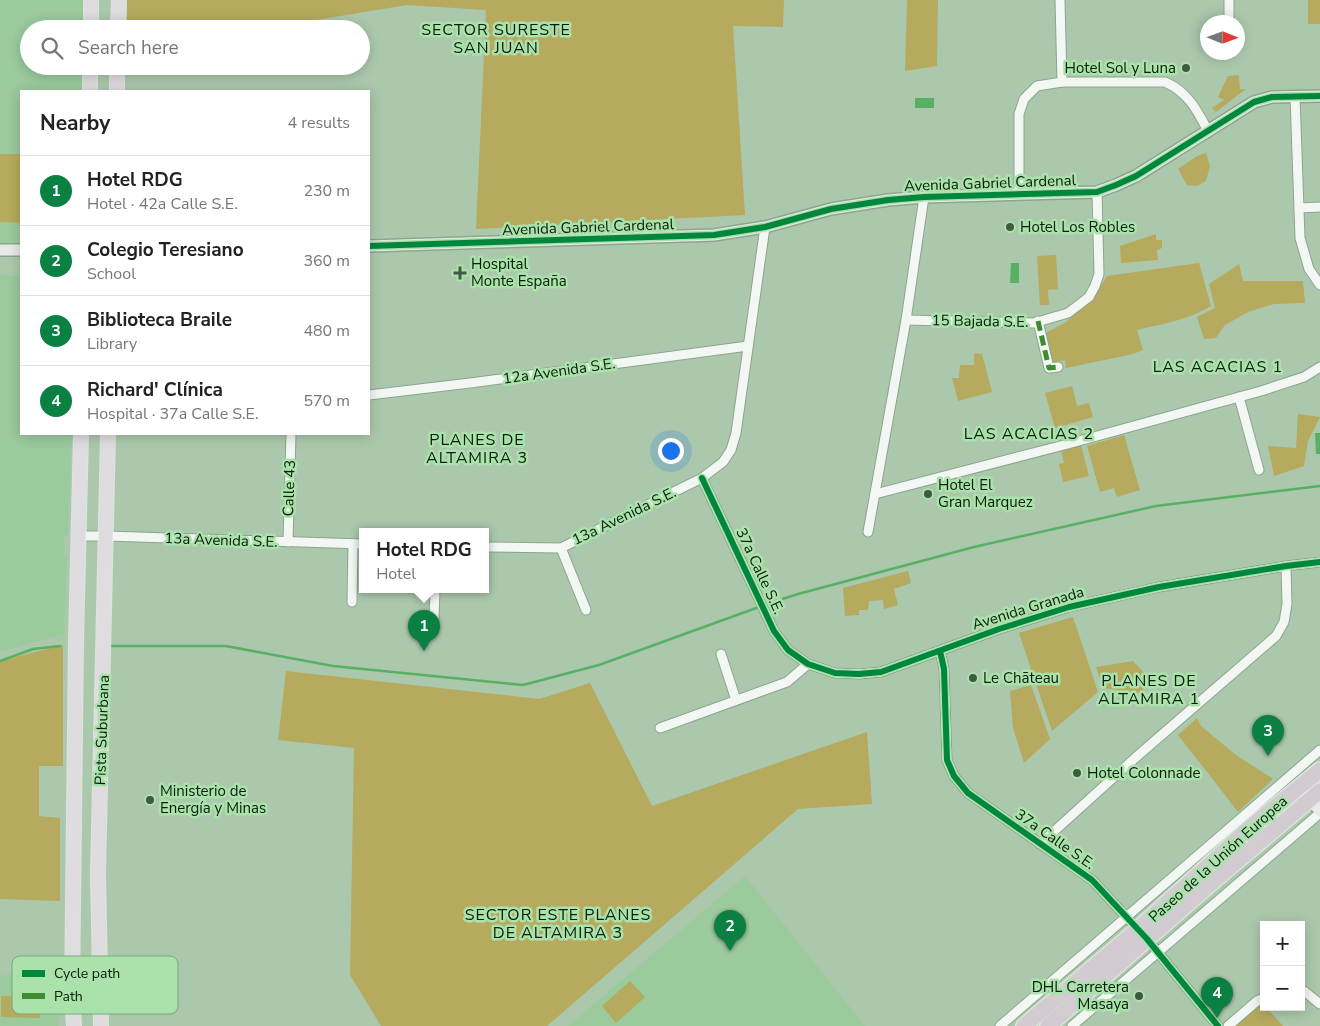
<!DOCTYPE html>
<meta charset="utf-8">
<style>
body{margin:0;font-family:"Nunito Sans",sans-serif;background:#f2f2f2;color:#222}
.controls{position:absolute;right:15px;bottom:15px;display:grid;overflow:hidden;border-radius:0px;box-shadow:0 2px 12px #0003}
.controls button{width:45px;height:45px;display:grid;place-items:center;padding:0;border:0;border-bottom:1px solid #e0e0e0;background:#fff;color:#222;font:25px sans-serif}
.compass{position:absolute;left:1200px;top:15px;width:45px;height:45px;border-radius:50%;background:#fff;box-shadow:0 2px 12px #0003;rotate:91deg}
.you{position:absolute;left:670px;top:450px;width:18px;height:18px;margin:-12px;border:4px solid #fff;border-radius:50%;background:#1a73e8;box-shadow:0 0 0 8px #1a73e833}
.badge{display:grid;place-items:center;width:32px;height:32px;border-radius:50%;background:#0b8043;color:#fff;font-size:16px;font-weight:700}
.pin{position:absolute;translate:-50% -41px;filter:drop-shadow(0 1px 2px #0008)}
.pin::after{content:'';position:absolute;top:26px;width:18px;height:15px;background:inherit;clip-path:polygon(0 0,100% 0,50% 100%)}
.popup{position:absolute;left:359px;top:528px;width:130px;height:65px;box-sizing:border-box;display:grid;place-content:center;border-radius:0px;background:#fff;filter:drop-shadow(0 1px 4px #0005);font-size:16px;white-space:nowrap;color:#767676}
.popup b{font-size:19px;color:#222}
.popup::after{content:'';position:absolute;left:50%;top:100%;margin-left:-10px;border:10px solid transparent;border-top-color:#fff}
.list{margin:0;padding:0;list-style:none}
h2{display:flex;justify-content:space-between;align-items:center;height:65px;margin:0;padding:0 20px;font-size:21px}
h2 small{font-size:16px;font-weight:400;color:#767676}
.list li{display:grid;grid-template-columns:32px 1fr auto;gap:15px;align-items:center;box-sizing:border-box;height:70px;padding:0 20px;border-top:1px solid #e0e0e0}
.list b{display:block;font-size:19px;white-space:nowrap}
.list p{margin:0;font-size:16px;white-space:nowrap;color:#767676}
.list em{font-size:16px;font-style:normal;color:#767676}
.icon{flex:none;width:28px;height:28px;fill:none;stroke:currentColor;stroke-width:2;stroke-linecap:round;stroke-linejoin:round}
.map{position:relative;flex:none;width:1320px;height:1026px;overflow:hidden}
.search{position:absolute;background:#fff;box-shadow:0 2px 12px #0003;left:20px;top:20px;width:350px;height:55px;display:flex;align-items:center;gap:12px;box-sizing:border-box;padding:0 18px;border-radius:28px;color:#767676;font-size:19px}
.panel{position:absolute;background:#fff;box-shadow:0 2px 12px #0003;left:20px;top:90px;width:350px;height:345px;border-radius:0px}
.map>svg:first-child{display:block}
</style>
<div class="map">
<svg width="1320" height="1026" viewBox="0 0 1320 1026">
<rect width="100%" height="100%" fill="#abc8ac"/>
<!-- built -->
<g fill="#9bca9d">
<path d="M0 0H91V29H29V66H90V91H21V250H0Z"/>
<path d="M0 275 21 276V434H72L68 533 64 536V554L67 556 64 634 0 652Z"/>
<path d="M745 876 865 1026H568Z"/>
<path d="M56 968 58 1026H0V976Z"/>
</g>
<!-- green -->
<g fill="#b5aa5e">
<path d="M127 0H784L783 27 733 26 745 215 476 229 486 10 407 5 261 29H127Z"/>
<path d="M907 0H938L937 66 905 71Z"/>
<rect x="1308" y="0" width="12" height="24"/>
<path d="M1239 75 1240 89H1246L1216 112 1212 108 1224 100 1218 97 1228 76Z"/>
<path d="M1206 153 1210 166 1206 181 1197 186 1187 185 1178 169 1197 156Z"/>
<path d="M0 154H21V223L0 222Z"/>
<path d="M1156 234V240H1162V248L1157 250 1158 260 1121 263 1120 246Z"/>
<path d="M1056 255 1058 289 1048 290 1049 305H1040L1037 256Z"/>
<path d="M1199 263 1211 306C1189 320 1161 324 1137 330L1143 350 1133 354 1066 368 1065 360 1052 363 1046 333 1066 322 1097 292 1107 276Z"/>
<path d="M1239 264 1243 281H1303L1305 303 1274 304 1248 312 1225 325 1216 338 1204 339 1197 317 1215 308 1209 284Z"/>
<path d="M974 353 982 354 992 392 958 401 952 378H959L960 365H974Z"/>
<path d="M1072 386 1077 406 1089 403 1093 417 1055 428 1045 393Z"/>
<path d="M1298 414 1320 417 1308 441 1304 466 1274 476 1268 446 1296 448Z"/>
<path d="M1124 435 1140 490 1117 497 1114 488 1100 492 1087 446Z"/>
<path d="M1081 445 1089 476 1063 482 1059 464 1064 463 1061 450Z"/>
<path d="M908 571 911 583 894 589 898 605 884 609 883 600 869 601 868 610H859V615L845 616 843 588Z"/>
<path d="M1073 617 1098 692 1052 731 1019 633Z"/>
<path d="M63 645V766H39V816L60 818V901L0 899V661Z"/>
<path d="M1133 661 1151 680 1140 693 1103 688 1096 667Z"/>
<path d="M286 671 539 699 590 683 652 806 867 732 872 804 798 809 547 1026H381L350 975 354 748 278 740Z"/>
<path d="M1031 685 1050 739 1024 763 1013 728 1010 691Z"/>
<path d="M1197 718 1201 726 1236 755 1273 779 1238 812 1211 777 1178 735Z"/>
<path d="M630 981 645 997 616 1023 602 1006Z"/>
<path d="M1 996H40V1018L1 1017Z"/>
<path d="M1259 1000 1264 1005V1007H1266L1283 1026H1228Z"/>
</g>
<!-- water -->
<g fill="#58b063">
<rect x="915" y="98" width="19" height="10"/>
<path d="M1011 263H1019V283H1010Z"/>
<path d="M1315 433H1320V454H1316Z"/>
</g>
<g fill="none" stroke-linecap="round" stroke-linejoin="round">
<!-- stream -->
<g stroke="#58b063" stroke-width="2.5">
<path d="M764 605 798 594 974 547 1156 506 1320 486"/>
<path d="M111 646H226L333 666 523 685 599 665 759 607"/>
<path d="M0 661 33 649 60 646"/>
</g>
<!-- street casing -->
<g stroke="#8da58e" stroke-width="11">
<g id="street">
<path d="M1060 0 1062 82"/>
<path d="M1229 0V16"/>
<path d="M1295 96 1300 238 1309 269 1320 285"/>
<path d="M1019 194V114L1024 99 1037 86 1062 82H1165C1188 92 1197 110 1208 131"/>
<path d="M1299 208 1320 207"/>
<path d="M906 320 1034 323 1068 313 1089 297 1095 286 1099 274 1097 192"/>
<path d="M1038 321 1049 368 1058 367"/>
<path d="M369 395 470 383 748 346"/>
<path d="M1239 397 1259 470"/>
<path d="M702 478 774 631 788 650 808 664 835 673 859 674 881 672 999 629 1069 607 1159 587 1286 566 1320 562"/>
<path d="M875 494 1068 444 1261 391 1304 377 1320 367"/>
<path d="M868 532 906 320 924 197"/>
<path d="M79 536H106L363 544"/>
<path d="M288 542 291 434"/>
<path d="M485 547 561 548 702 478 723 462 731 450 736 433 765 227"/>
<path d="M561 548 586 610"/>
<path d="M352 602 353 544"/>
<path d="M434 618 435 590"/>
<path d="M940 651 944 669 947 760 954 776 968 793 1092 880 1147 939 1218 1026"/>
<path d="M721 654 736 700"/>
<path d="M660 728 787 682 808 664"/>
<path d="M1040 844 1135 758 1276 636 1284 622 1287 604 1286 566"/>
<path d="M1301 991H1304L1320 1004"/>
<path d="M1000 1026 1320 750"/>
<path d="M1072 1026 1320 813"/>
<path d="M1228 1026 1257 1001 1264 998"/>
</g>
</g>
<!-- secondary casing -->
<g stroke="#8da58e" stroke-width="14">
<g id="secondary">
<path d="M369 246 714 235 765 227 831 209 888 200 924 197 1097 192 1116 185 1136 176 1254 102 1272 97 1320 96"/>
<path d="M0 250H21"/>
<path d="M1299 787 1320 811"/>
</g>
</g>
<!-- primary casing -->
<g stroke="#d9e6da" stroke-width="16">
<g id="primary">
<path d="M91 29V0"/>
<path d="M118 29 119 0"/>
<path d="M90 91V66"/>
<path d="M117 91V66"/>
<path d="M74 1026 72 994 76 642 81 434"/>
<path d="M101 1026 98 873 108 434"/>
</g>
</g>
<!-- highway casing -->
<g stroke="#d9e6da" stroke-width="18">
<g id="highway">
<path d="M1024 1026 1138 929 1248 829 1320 770"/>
<path d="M1048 1026 1216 879 1320 791"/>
</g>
</g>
<!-- street -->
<use href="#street" stroke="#f2f7f3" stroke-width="9"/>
<!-- secondary -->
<use href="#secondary" stroke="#e8eae8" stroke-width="11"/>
<!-- primary -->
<use href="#primary" stroke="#dfdce0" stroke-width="14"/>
<!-- highway -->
<use href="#highway" stroke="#d2cbd2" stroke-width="15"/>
<!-- quiet -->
<path stroke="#408a34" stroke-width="5" stroke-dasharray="10 5" stroke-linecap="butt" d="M1038 321 1049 368 1058 367"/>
<!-- cycleway casing -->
<g stroke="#abe2ac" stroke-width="9">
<g id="cycleway">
<path d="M369 246 714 235 765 227 831 209 888 200 924 197 1097 192 1116 185 1136 176 1254 102 1272 97 1320 96"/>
<path d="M702 478 774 631 788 650 808 664 835 673 859 674 881 672 999 629 1069 607 1159 587 1286 566 1320 562"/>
<path d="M940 651 944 669 947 760 954 776 968 793 1092 880 1147 939 1218 1026"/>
</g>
</g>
<!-- cycleway -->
<use href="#cycleway" stroke="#00873e" stroke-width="6"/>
</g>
<!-- markers -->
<g fill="#405942" stroke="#abe2ac" stroke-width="2">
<circle cx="1186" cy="68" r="5"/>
<circle cx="1010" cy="227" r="5"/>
<path d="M457.5 265.5h5v5h5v5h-5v5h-5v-5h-5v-5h5z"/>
<circle cx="928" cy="494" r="5"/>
<circle cx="973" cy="678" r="5"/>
<circle cx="1077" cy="773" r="5"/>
<circle cx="150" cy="800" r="5"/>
<circle cx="1139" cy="996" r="5"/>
</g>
<g text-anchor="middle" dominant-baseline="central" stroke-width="5" stroke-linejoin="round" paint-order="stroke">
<!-- poi labels -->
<g font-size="15" fill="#071d09" stroke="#abe2ac" text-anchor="start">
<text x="1176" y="68" text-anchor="end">Hotel Sol y Luna</text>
<text x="1020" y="227">Hotel Los Robles</text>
<text x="471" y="264">Hospital<tspan x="471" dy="17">Monte España</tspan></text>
<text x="938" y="485">Hotel El<tspan x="938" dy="17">Gran Marquez</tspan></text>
<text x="983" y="678">Le Chãteau</text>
<text x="1087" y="773">Hotel Colonnade</text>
<text x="160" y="791">Ministerio de<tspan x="160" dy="17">Energía y Minas</tspan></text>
<text x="1129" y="987" text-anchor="end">DHL Carretera<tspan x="1129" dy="17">Masaya</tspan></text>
</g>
<!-- street labels -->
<g font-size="15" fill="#071d09" stroke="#abe2ac">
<text transform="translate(990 183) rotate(-2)">Avenida Gabriel Cardenal</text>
<text transform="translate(588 227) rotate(-2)">Avenida Gabriel Cardenal</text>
<text transform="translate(980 321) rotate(1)">15 Bajada S.E.</text>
<text transform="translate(559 371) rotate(-8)">12a Avenida S.E.</text>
<text transform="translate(289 488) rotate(-88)">Calle 43</text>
<text transform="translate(624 516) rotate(-26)">13a Avenida S.E.</text>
<text transform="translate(221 540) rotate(2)">13a Avenida S.E.</text>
<text transform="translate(760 571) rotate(65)">37a Calle S.E.</text>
<text transform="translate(1028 608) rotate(-17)">Avenida Granada</text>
<text transform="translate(102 730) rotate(-88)">Pista Suburbana</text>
<text transform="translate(1055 839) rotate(35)">37a Calle S.E.</text>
<text transform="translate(1218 859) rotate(-42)">Paseo de la Unión Europea</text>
</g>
<!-- neighbourhood labels -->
<g font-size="16" letter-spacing="1" fill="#071d09" stroke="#abe2ac">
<text x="496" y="30">SECTOR SURESTE<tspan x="496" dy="18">SAN JUAN</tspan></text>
<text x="1218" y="367">LAS ACACIAS 1</text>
<text x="1029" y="434">LAS ACACIAS 2</text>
<text x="477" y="440">PLANES DE<tspan x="477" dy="18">ALTAMIRA 3</tspan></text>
<text x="1149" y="681">PLANES DE<tspan x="1149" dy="18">ALTAMIRA 1</tspan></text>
<text x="558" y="915">SECTOR ESTE PLANES<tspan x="558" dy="18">DE ALTAMIRA 3</tspan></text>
</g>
</g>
<!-- legend -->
<rect x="12" y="956" width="166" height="58" rx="8" fill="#abe2ac" stroke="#7aa77b" stroke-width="1"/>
<rect x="22" y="970" width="23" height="7" fill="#00873e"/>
<rect x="22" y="993" width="23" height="6" fill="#408a34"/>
<g font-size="14" fill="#071d09">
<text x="54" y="978">Cycle path</text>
<text x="54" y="1001">Path</text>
</g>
</svg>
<div class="controls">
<button>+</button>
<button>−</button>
</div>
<svg class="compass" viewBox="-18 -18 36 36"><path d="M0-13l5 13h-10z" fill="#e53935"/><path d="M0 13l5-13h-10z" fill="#767676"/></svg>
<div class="you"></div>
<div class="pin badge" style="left:424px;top:651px">1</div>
<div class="popup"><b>Hotel RDG</b>Hotel</div>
<div class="pin badge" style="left:730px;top:951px">2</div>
<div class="pin badge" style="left:1268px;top:756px">3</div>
<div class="pin badge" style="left:1217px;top:1018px">4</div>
<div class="search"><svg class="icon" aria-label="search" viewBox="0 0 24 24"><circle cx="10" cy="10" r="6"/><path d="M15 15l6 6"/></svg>Search here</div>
<section class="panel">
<h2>Nearby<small>4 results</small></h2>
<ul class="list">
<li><span class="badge">1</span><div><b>Hotel RDG</b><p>Hotel · 42a Calle S.E.</p></div><em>230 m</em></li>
<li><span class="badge">2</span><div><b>Colegio Teresiano</b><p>School</p></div><em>360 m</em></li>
<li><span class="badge">3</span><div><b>Biblioteca Braile</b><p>Library</p></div><em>480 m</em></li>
<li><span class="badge">4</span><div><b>Richard' Clínica</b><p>Hospital · 37a Calle S.E.</p></div><em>570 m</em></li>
</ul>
</section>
</div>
